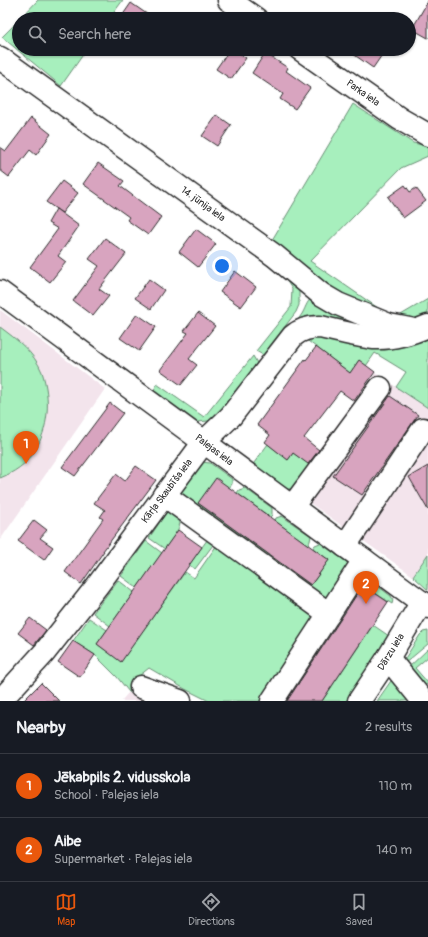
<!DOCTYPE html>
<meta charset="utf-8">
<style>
body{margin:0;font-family:Pangolin,sans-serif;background:#20242c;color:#f1f3f6}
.you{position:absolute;left:222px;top:266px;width:14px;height:14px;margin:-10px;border:3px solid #fff;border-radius:50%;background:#1a73e8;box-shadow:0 0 0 6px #1a73e833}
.badge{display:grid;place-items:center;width:26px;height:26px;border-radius:50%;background:#ea580c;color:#fff;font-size:13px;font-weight:700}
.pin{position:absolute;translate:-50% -33px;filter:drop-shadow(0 1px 2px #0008)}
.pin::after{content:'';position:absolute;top:21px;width:14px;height:12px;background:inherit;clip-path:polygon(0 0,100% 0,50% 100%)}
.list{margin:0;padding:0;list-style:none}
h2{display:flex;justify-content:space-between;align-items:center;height:52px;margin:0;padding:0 16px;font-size:17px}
h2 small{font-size:13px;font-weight:400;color:#9ea1a6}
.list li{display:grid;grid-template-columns:26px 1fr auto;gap:12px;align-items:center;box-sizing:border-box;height:64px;padding:0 16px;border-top:1px solid #363941}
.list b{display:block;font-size:15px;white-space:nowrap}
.list p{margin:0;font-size:13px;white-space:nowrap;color:#9ea1a6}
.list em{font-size:13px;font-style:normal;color:#9ea1a6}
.icon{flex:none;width:22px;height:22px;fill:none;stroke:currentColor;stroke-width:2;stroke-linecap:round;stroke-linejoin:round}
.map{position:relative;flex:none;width:428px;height:701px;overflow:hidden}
.search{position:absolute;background:#171b24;box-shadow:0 1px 3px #0004;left:12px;right:12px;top:12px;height:44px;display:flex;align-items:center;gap:10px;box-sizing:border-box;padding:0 14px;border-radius:22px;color:#9ea1a6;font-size:15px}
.sheet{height:180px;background:#171b24}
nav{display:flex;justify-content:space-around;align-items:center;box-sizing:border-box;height:56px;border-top:1px solid #363941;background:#171b24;font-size:11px;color:#9ea1a6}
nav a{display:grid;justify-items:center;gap:2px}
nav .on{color:#ea580c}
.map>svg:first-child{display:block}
</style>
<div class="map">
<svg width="428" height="701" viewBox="0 0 428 701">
<rect width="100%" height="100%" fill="#fff"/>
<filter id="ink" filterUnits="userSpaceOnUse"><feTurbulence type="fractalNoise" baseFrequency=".025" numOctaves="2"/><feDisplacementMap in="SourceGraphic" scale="8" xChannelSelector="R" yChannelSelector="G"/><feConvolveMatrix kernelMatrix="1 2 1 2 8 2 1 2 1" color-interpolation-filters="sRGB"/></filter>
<g filter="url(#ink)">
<!-- built -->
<g fill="#f3e4ec">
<path d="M0 310 105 389 0 540Z"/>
<path d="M375 373 428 408V554L413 576 290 489Z"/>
<path d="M129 692 154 701H121Z"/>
</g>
<!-- green -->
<g fill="#a7efbd" stroke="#698d74">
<path d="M38 0H123L109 19H20Z"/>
<path d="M19 20V49H87L61 86 2 37Z"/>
<path d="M353 104 413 143 428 146V156L401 168 310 261 394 319 428 299V319C417 323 408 325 396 322 374 311 349 306 328 293 306 280 290 259 269 245Z"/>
<path d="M280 271 299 289V305L296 312 263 355 256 351 291 307 292 289Z"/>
<path d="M315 295 379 325 289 329C293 325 299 319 302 314 307 305 306 302 315 295Z"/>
<path d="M0 327C16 339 34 352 42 372 51 398 49 429 34 452 27 464 13 473 0 478Z"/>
<path d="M428 332V408L396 387 406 372 375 353 366 366 359 360 350 373 304 338Z"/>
<path d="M253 356 257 363 217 415 208 421 198 422 196 424 153 392 157 384 204 417Z"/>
<path d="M268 444 288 460 293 453 309 464V468L294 487 291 489H283L251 467Z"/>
<path d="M202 462 210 463 232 479V484L229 488 198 503 311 585 329 560 313 548 315 545 320 543 352 566 325 605 176 500 200 463Z"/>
<path d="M245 488 272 508V515L270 517 237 493 239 490Z"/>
<path d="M168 510 180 520C181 530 170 540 165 549L149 538Z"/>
<path d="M282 516 311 536 310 541 308 545 275 521 276 518Z"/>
<path d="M210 536 216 541 195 569 189 565Z"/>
<path d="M146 541 162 553 137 588 121 576Z"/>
<path d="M219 542 318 615 263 701H209L185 689 149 668 134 680 135 694 129 692 117 677 95 655 73 641 89 618 107 630 97 644 121 661 185 572 194 578Z"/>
<path d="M428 554V590L413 576Z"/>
<path d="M363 575 391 596 393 600 392 604 363 585 353 600 345 594Z"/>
<path d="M118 580 134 592 110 626 93 613Z"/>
<path d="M373 625 389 636 346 701H322Z"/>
<path d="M428 631V644L404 664 402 663 420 635 423 632Z"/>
<path d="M428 649V657L415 668 428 683 423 688 407 669Z"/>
<path d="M393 678 409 701H377Z"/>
</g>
<!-- building -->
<g fill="#d8a4bf" stroke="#2b2b2b">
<path d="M428 1V38L412 29Z"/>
<path d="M131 3 154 19H120Z"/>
<path d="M230 49H233L246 58 231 79 216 69Z"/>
<path d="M346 49H386L373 68Z"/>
<path d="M265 53 288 68 286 71 310 88 295 109 280 99 283 94 252 73Z"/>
<path d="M217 115 231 125 217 146 202 136Z"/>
<path d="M31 118 51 134 36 155 30 150 9 177 0 170V147L6 151Z"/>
<path d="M98 163 124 181 120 186 161 217 148 235 127 220 129 217 83 184Z"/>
<path d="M62 181 78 193 62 213 46 202Z"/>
<path d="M405 185 410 192 416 188 426 201 403 218 388 197Z"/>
<path d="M56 209 79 226 58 256 66 262 50 282 30 267 58 229 48 223Z"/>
<path d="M196 229 216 244 198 267 179 252Z"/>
<path d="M105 238 126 254 99 289 109 296 93 316 73 301 99 266 89 259Z"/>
<path d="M235 271 256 287 241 307 220 292Z"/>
<path d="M149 279 164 290 151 309 135 298Z"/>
<path d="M198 313 215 326 189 359 197 365 181 385 160 370 188 333 184 331Z"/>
<path d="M137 314 156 327 139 351 120 338Z"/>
<path d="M316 347 350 373 359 360 375 372 354 401 340 391 304 438 319 450 308 464 293 453 288 460 265 442 270 435 257 425 305 359 306 360Z"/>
<path d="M390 396 418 415 362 495 333 476Z"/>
<path d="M110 403 123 413 75 476 62 467Z"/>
<path d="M136 466 156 480 103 551H104L81 584 65 572 103 519 100 517 105 510 94 503 116 474 125 481Z"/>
<path d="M428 466V510L409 477Z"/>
<path d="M216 478 329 560 311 585 198 503Z"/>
<path d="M34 520 47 530 40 538 53 547 44 560 18 541Z"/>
<path d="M178 530 202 547 121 662 97 644Z"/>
<path d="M363 585 388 602 322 701H287Z"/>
<path d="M30 618 46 630 34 645 18 633Z"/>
<path d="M73 641 95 655 80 677 58 662Z"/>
<path d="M41 683 59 701H23Z"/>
</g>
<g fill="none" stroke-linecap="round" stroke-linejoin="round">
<!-- minor casing -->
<g stroke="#2b2b2b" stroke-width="25">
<g id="minor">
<path d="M229 0 256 19"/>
<path d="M300 49 400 119 428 135"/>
<path d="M0 58 275 256 321 294 338 304 389 325 410 329"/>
<path d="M0 292 428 607"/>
<path d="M164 495 329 614"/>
<path d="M292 507 380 388"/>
<path d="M345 546 423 429"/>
<path d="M388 658 423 701"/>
<path d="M141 687 180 701"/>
<path d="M0 701 44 653 97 586 204 442 231 416 293 336C301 329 309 327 320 327 338 331 356 336 374 338 392 339 412 333 428 326"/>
<path d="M272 701 364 560"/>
<path d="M359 701 388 658 422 602"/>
</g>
</g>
<!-- minor -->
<use href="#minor" stroke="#fff" stroke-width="22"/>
</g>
</g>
<g text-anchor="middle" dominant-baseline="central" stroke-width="3.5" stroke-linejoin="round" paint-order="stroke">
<!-- street labels -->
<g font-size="10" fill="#2b2b2b" stroke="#fff">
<text transform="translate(363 93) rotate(35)">Parka iela</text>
<text transform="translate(203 204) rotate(36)">14. jūnija iela</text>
<text transform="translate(214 450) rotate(37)">Palejas iela</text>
<text transform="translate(167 491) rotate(-53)">Kārļa Skaubīša iela</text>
<text transform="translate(391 652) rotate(-58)">Dārzu iela</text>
</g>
</g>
</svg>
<div class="you"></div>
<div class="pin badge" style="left:26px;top:464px">1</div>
<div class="pin badge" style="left:366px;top:604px">2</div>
<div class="search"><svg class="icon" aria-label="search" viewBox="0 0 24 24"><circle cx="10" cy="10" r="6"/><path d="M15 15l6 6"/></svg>Search here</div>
</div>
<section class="sheet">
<h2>Nearby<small>2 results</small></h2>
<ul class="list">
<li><span class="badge">1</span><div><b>Jēkabpils 2. vidusskola</b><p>School · Palejas iela</p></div><em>110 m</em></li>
<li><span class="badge">2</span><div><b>Aibe</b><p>Supermarket · Palejas iela</p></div><em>140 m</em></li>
</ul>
</section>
<nav>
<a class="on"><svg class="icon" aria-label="map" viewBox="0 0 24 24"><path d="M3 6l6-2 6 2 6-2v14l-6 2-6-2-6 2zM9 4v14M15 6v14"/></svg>Map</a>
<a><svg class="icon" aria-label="directions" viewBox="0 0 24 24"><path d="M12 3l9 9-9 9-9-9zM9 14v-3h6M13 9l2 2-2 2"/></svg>Directions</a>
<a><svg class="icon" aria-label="saved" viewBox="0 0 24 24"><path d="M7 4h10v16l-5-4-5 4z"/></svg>Saved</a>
</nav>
